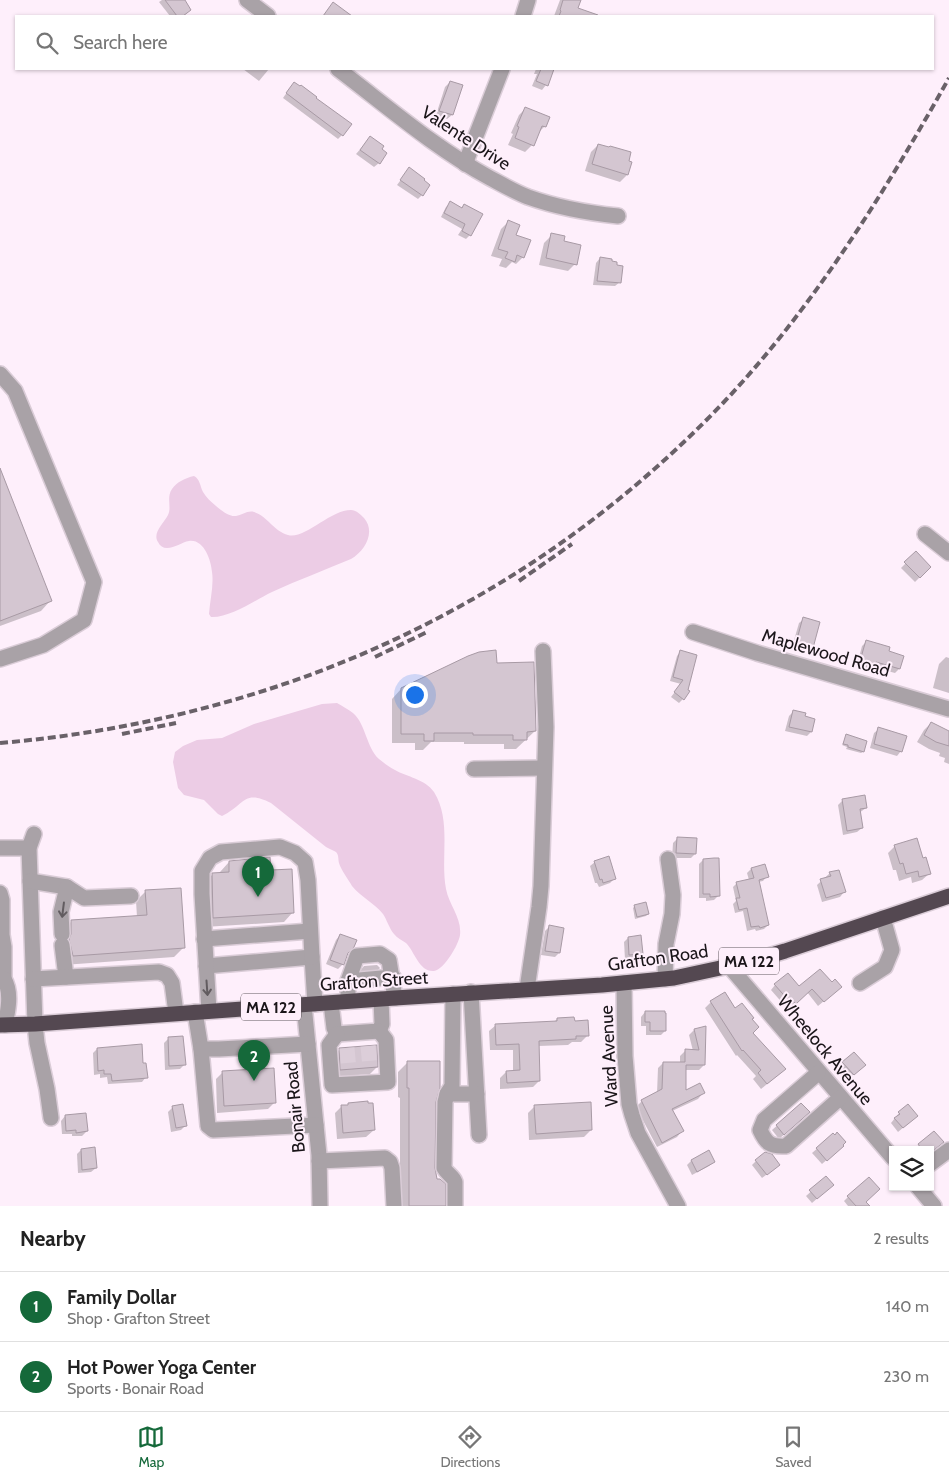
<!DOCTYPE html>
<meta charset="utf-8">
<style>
body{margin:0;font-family:Cabin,sans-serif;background:#f2f2f2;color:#222}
.controls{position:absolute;right:15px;bottom:15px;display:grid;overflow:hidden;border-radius:0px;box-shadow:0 1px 4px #0004}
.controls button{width:45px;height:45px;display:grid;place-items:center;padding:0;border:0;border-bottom:1px solid #e0e0e0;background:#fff;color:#222;font:25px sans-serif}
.you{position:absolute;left:414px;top:694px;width:18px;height:18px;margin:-12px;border:4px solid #fff;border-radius:50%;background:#1a73e8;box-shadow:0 0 0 8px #1a73e833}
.badge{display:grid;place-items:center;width:32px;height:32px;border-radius:50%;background:#15693a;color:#fff;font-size:16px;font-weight:700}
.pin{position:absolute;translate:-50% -41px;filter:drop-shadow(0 1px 2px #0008)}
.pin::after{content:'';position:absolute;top:26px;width:18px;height:15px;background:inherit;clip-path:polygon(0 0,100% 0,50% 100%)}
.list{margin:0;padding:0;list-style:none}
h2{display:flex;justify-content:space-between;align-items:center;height:65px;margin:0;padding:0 20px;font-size:21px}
h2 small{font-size:16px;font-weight:400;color:#767676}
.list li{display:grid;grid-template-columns:32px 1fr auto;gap:15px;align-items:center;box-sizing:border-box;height:70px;padding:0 20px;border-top:1px solid #e0e0e0}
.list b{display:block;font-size:19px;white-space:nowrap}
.list p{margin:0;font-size:16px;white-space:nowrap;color:#767676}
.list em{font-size:16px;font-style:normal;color:#767676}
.icon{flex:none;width:28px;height:28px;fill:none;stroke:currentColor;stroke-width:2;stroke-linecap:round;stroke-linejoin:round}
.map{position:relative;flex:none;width:949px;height:1206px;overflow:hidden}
.search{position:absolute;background:#fff;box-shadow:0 1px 4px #0004;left:15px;right:15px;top:15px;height:55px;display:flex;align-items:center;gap:12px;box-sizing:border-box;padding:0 18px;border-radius:0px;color:#767676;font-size:19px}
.sheet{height:205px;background:#fff}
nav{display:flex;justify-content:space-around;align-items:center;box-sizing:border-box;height:70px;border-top:1px solid #e0e0e0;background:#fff;font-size:14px;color:#767676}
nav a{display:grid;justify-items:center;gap:2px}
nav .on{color:#15693a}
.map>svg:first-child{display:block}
</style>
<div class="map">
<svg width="949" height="1206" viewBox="0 0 949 1206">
<rect width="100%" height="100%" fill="#feeffb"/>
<!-- green -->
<g fill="#eccce5">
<path d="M194 476C200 479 200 486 203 492 206 497 211 502 216 506 221 510 229 517 236 516 242 515 248 510 254 512 267 516 275 532 288 535 304 540 330 510 351 510 356 510 360 514 364 518 376 532 365 551 351 559 325 570 298 580 272 592 255 600 230 618 211 617L209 614C210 600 214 585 212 572 211 560 204 539 189 541 182 542 175 548 167 548 163 548 160 546 158 542 152 533 164 523 168 515 172 507 166 498 172 489 177 482 185 478 194 476Z"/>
<path d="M337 703C342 706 348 709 353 713 366 724 366 747 379 759 384 763 389 767 395 770 407 777 425 779 434 792 452 821 440 857 446 889 449 905 462 918 460 935 459 944 444 970 434 971 419 972 415 952 406 943 402 940 397 938 394 934 389 928 387 920 383 914 374 903 361 897 352 886 348 879 341 870 339 863 338 859 339 855 336 852 333 850 329 849 326 847L271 803C243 789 245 805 222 816L218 814 204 800 184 795 178 788 173 762 175 752 183 746 197 740 222 738 254 724 322 704Z"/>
</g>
<!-- shadow -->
<g fill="#0003">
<path d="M162 0H183L185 14 182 16H170L159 2Z"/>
<path d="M560 0H580L574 16H554Z"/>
<path d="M243 69H269L259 81Z"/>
<path d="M536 69H553L546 85 542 90 532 86 537 74H534Z"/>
<path d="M450 82 452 115 447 119 436 115 445 87Z"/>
<path d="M290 88 342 135 338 139 283 98Z"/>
<path d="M526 108 545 126 537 134 532 145 525 152 508 145 513 134 511 133 519 115Z"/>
<path d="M370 138 380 150 379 163 374 167 356 154Z"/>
<path d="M598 145 608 148 627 175 620 182 585 171 591 152Z"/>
<path d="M409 169 422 195 418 199 397 185Z"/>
<path d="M451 203 461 208 464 205 470 235 466 239 458 235 462 229 441 217 446 207Z"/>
<path d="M508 222 523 257 516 264 512 262 506 268 499 266 502 259 491 256 501 229Z"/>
<path d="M551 236 562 242 575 264 568 271 539 265 544 243Z"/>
<path d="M600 258 620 282 615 286 593 285 596 263Z"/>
<path d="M0 469 50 601 41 611 0 626Z"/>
<path d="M916 553 930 567 915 582 901 568Z"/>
<path d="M804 619 812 647 807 651 792 647 799 623Z"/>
<path d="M867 641 888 652 899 669 895 673 872 667 869 669 857 665 862 646Z"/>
<path d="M680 652 696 656 683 699 679 703 671 697 681 684 670 681 677 656Z"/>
<path d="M946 657 949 658V693L933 688 939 664Z"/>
<path d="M496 664 535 731 516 749H504V744H464V742H431L423 750H415V743H392V699L401 689Z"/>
<path d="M793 712 811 732 807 736 785 731 789 716Z"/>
<path d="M931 723 949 732V764L944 762 945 758 939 756 940 753 929 749 917 742 924 730Z"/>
<path d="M879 729 901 751 897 756 870 748 874 733Z"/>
<path d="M847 735 863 752 861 753 846 749 847 747 842 745Z"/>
<path d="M843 800 866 808 859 813 862 828 857 832 843 835 838 805Z"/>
<path d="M677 839 695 854 691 858H672L673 843Z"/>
<path d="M895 846 922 859 930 873 922 880 912 883 911 877 899 881 896 870H893L888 853Z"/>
<path d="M703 860 718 896 714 900 706 901V898H699V864Z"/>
<path d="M229 862 270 872 293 912 284 922 204 927 203 884 212 875 220 874V872Z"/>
<path d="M595 862 615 878 610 883 599 887 597 883H595L590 866Z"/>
<path d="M751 869 767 876 763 881 758 882 768 925 764 929 756 931 755 929 747 931 743 911 735 913 733 904 736 901 733 887 737 883 749 880 747 873Z"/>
<path d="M830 873 844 892 840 897 822 902 817 885Z"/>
<path d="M146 891 184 947 174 957 63 965 62 931 71 922 137 917 136 901Z"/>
<path d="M635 906 648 914 646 916 635 919 633 908Z"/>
<path d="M549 927 559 953 555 957 541 955 545 931Z"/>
<path d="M340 935 347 953 343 964 338 969 326 964 336 940Z"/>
<path d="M628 938 641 953 637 958 625 959 624 942Z"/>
<path d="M377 965 380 968 375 973 359 974 360 971 364 966Z"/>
<path d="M820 971 836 991 818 1006 807 992 790 1007 788 1004 785 1006 771 990 775 985 799 988Z"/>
<path d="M711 1002 752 1033 778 1075 761 1089 753 1079 756 1076 737 1055 736 1056 705 1008Z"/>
<path d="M645 1012 665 1031 661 1035H646V1026H641V1017Z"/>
<path d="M557 1019 574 1022 588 1035 581 1042H572L568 1045 538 1046 539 1081 533 1087 500 1089V1078L506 1072H513V1050H490L489 1031 496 1025 554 1022Z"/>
<path d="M694 1030 704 1065 699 1070H685V1092L703 1093 698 1099 672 1111 682 1131 677 1137 657 1147 636 1107 642 1101 657 1093 658 1068 663 1063H680V1056L685 1051H693L689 1035Z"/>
<path d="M168 1039 185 1064 180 1069 165 1070 164 1043Z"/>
<path d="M97 1049 142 1065 146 1077 142 1082 108 1084 107 1077 100 1078V1074L94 1075 93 1053Z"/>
<path d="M339 1050 377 1067 370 1074 334 1077 332 1057Z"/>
<path d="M408 1062 434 1102 433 1168 445 1206H400V1098L398 1097V1072Z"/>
<path d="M843 1063 860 1069 848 1079 838 1067Z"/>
<path d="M223 1072 275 1102 268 1109 217 1113 216 1079Z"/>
<path d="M349 1104 374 1130 366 1137 337 1139 335 1113 342 1106H347Z"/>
<path d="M801 1105 804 1117 779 1139 772 1130Z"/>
<path d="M535 1106 591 1130 584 1137 529 1140 528 1113Z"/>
<path d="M173 1107 185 1126 181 1130 171 1132 168 1112Z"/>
<path d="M899 1113 911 1121 898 1132 891 1123Z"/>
<path d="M65 1116 87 1131 82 1136H72V1134H62L61 1121Z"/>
<path d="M934 1133 938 1147 930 1152V1150H914Z"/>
<path d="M833 1135 838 1150 822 1164 812 1153Z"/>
<path d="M81 1150 96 1168 91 1172 78 1173 77 1154Z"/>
<path d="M691 1161 714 1162 709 1166 692 1175 687 1165Z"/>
<path d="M756 1161 774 1169 762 1178 752 1165Z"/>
<path d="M826 1178 828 1189 812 1203 806 1196Z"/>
<path d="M848 1197 865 1202 864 1206H848L844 1201Z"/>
</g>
<!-- building -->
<g fill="#d4c6d1" stroke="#a89aa5">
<path d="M165 0H185L191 10 183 16H177Z"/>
<path d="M563 0H581L578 8 598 15 597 16H559L561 11 560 10Z"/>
<path d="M333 2 352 16H323Z"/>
<path d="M541 69H554L548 86 536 81Z"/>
<path d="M450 81 463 85 453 115 439 111Z"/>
<path d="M294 82 300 86 301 85 317 97 316 98 352 124 343 136 286 93Z"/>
<path d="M525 107 550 117 546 127 542 126 534 146 515 138 519 127 517 126Z"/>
<path d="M370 136 384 146 382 149 387 153 380 164 360 150Z"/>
<path d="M598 144 609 147 610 146 631 152 629 161 632 162 628 175 592 164Z"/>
<path d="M409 167 425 179 424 180 430 185 423 196 400 180Z"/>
<path d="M450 201 462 208 464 204 483 214 471 236 462 231 465 224 444 213Z"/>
<path d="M508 220 520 225 516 235 531 240 524 258 517 255 515 262 505 258 508 252 498 249Z"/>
<path d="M551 233 565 236 564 241 581 245 577 265 546 258Z"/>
<path d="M600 257 612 259V261L617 262V265L623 266 621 283 597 281Z"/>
<path d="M0 468 52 601 0 621Z"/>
<path d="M916 551 931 567 920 578 904 562Z"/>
<path d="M803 617 820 622 813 648 796 643Z"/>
<path d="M866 640 890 647 889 651 904 656 900 669 876 662 875 665 860 661Z"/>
<path d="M496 650 497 663 534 662 536 731 527 732V740H513V735H473V733H434V741H424V734H401V688L468 656 479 652Z"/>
<path d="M680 650 697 655 688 690 690 691 684 700 674 692 683 680 673 677Z"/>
<path d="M793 710 806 713 805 716 815 719 812 732 789 727Z"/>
<path d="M931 722 949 731V746L936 742 924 735Z"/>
<path d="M878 727 907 736 902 752 874 744Z"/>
<path d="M846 734 867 741 864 752 848 747V745L843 744Z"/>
<path d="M865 795 867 808 860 809 863 828 847 831 842 799Z"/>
<path d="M677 837 697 838 696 854 676 853Z"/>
<path d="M917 838 923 858 926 857 931 874 919 877 918 871 906 874 903 863 900 864 894 845Z"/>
<path d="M609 856 616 879 603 883 602 879 600 880 594 861Z"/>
<path d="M270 857 271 870 292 869 294 913 213 918 212 873 229 872V861Z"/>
<path d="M714 858H719L720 896 710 897V894H703V859Z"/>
<path d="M765 864 769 877 759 880 769 925 760 928 759 926 751 927 747 908 739 910 736 898H740L736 882 754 878 751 868Z"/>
<path d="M839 870 846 892 826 898 820 879 831 876 829 872Z"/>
<path d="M181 888 185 948 73 956 69 939 71 934V920L147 915 145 890Z"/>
<path d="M646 902 649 914 637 917 634 905Z"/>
<path d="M549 925 564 928 560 953 545 951Z"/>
<path d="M340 934 357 940 354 947 348 953 344 965 330 960Z"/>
<path d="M641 935 643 954 629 955 628 937Z"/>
<path d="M820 969 832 982 835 979 842 987 824 1002 812 989 796 1004 793 1001 791 1003 774 984 788 973 799 986Z"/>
<path d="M725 992 735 1008 742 1003 754 1018 752 1019 759 1027 753 1033 786 1069 767 1084 758 1073 761 1070 743 1050 742 1051 710 1001Z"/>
<path d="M645 1011H665V1013H666V1031H650V1022H645Z"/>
<path d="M574 1017 575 1021 588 1020 589 1036H576V1039L539 1041 540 1081 507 1083 506 1071 520 1070 519 1044 496 1045 495 1024 557 1021V1018Z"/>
<path d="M706 1026 705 1065H686V1090L700 1083 705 1093 672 1109 684 1131 662 1143 641 1100 662 1089 663 1062H685V1049L699 1050 694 1029Z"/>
<path d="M183 1036 186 1065 169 1066 168 1037Z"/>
<path d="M142 1044 143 1063H146L148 1078 112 1081 111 1074H104V1070L98 1071 97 1048Z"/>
<path d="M377 1045 378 1067 340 1070 339 1048Z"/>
<path d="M854 1052 866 1065 854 1075 842 1062Z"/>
<path d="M407 1061H440V1088L436 1102 435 1168 437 1179H440L446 1184V1206H409V1088H407Z"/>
<path d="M274 1068 276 1103 224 1106 222 1071Z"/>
<path d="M368 1101V1103H373L375 1130 343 1133 341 1105H348V1103Z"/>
<path d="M591 1102 592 1130 536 1134 534 1105Z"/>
<path d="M801 1103 810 1112 784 1135 776 1125Z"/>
<path d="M183 1104 187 1126 176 1128 172 1106Z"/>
<path d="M908 1104 918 1116 903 1128 894 1118 900 1114 898 1112Z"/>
<path d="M86 1113 88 1131 76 1133V1130L66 1131 65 1115Z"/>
<path d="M934 1131 944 1142 934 1150H922L918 1144Z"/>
<path d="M837 1132 846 1142 843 1145 844 1146 827 1161 816 1148 833 1133 835 1135Z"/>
<path d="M95 1147 97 1168 82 1170 81 1149Z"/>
<path d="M709 1150 715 1162 697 1172 691 1160Z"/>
<path d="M765 1152 772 1154 780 1165 767 1175 755 1160Z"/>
<path d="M826 1176 834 1185 817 1199 809 1190Z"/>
<path d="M869 1177 880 1189 866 1202 870 1206H856L847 1196Z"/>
</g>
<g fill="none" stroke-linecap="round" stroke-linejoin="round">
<!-- minor-tunnel -->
<g stroke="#dcced9" stroke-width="15" stroke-dasharray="15 8" stroke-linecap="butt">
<path d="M368 1046 370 1068"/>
<path d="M347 1048 349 1070"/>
</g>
<!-- minor casing -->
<g stroke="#daccd7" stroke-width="18">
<g id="minor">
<path d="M247 0 268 16"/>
<path d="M523 16 528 0"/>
<path d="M338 69C388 107 435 148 490 178 503 185 515 192 528 197 556 207 588 213 618 216"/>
<path d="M465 164 502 69"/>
<path d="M0 374 15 391 94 582 84 620 43 645 0 659"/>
<path d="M925 534 949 553"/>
<path d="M693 632 757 653 949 709"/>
<path d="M474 769 544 768"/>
<path d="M34 834 29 848 35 1024 37 1043 47 1089 51 1118"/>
<path d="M0 848H29"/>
<path d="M30 881 67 887 84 898 131 896"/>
<path d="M0 893 2 900V935L4 947V979"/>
<path d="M62 934 61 912 67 887"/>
<path d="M204 939 310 931"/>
<path d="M62 945 66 977"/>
<path d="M206 966 312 957 315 1004"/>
<path d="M729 966 893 1158"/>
<path d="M0 979H4C12 992 8 1011 5 1025"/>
<path d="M33 979 159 972 167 975 172 983 176 1013"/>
<path d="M665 979 666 944 672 914 673 895 668 859"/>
<path d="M348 981 393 977"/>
<path d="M624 983 625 1056 629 1104 632 1115 638 1133 678 1206"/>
<path d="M860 983 885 967 892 950 883 918"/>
<path d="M527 989 539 907 541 886 546 727 543 651"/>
<path d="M471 992 479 1135"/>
<path d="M453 994 452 1086 447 1094 445 1102 444 1168C447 1174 453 1176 455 1182V1206"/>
<path d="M348 1001V981L357 956 380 954 389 960 395 998"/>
<path d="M331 1003 334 1028 337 1034 379 1031 382 1024 381 999"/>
<path d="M304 1005 319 1155 320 1206"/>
<path d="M209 1011 202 894V871L210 858 221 852 280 847 295 853 305 862 308 880 312 957"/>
<path d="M195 1012 201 1049 208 1126 213 1130 316 1125"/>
<path d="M337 1034 329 1045 332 1085 388 1082 386 1040 379 1031"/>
<path d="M201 1049H219L308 1044"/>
<path d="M818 1073 764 1120 760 1130C766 1143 770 1147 786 1146L840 1098"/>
<path d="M447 1094H477"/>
<path d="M319 1161 385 1158 390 1162 392 1168 394 1206"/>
<path d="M930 1164 949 1150"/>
<path d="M918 1187 934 1206"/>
</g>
</g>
<!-- highway casing -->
<g stroke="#daccd7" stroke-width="18">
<path id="highway" d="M0 1025 35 1024 395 998 602 985 674 978 748 962 785 951 949 896"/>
</g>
<!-- minor -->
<use href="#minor" stroke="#a9a2a7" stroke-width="15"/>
<!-- highway -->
<use href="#highway" stroke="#544851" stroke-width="15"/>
<!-- rail -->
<g stroke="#696168" stroke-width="4" stroke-dasharray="8 4" stroke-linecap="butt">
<path d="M519 581 572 544"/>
<path d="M375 657 427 632"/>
<path d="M122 734 176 723"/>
<path d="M0 743C279 719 529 606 723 403 813 308 885 192 949 78"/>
</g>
</g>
<!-- one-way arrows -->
<defs><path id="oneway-shaft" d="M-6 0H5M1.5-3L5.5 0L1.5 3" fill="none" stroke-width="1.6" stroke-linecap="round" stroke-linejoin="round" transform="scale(1.25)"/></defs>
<g stroke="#625c60">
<use href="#oneway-shaft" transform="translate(63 910) rotate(97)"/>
<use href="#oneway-shaft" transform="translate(207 988) rotate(86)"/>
</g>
<g text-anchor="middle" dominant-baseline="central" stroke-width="4" stroke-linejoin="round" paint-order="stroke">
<!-- shield labels -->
<g fill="#feeffb" stroke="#5e565d" stroke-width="1">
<rect x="719" y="947.5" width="60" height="27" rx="4"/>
<rect x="241" y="993.5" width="60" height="27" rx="4"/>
</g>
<g font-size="16" font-weight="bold" fill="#1a1519">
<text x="749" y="961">MA 122</text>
<text x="271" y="1007">MA 122</text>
</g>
<!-- street labels -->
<g font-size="18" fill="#1a1519" stroke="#feeffb">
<text transform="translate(466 138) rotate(33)">Valente Drive</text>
<text transform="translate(826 653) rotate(16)">Maplewood Road</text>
<text transform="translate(658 958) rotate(-8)">Grafton Road</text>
<text transform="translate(374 981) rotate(-4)">Grafton Street</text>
<text transform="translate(825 1050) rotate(50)">Wheelock Avenue</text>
<text transform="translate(609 1056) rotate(-93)">Ward Avenue</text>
<text transform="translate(295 1107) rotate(-95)">Bonair Road</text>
</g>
</g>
</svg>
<div class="controls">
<button><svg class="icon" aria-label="layers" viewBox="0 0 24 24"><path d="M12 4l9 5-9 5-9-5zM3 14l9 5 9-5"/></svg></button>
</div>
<div class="you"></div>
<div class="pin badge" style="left:258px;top:897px">1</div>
<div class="pin badge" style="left:254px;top:1081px">2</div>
<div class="search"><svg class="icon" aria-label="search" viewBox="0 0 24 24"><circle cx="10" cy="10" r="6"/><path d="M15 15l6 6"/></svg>Search here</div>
</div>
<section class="sheet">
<h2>Nearby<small>2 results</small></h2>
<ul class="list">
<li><span class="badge">1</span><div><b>Family Dollar</b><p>Shop · Grafton Street</p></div><em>140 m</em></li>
<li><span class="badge">2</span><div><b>Hot Power Yoga Center</b><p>Sports · Bonair Road</p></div><em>230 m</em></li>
</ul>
</section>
<nav>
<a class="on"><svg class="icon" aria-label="map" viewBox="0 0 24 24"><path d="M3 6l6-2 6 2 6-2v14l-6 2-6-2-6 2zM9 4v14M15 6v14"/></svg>Map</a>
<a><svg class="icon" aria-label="directions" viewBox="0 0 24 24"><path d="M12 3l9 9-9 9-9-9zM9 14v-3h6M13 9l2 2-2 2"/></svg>Directions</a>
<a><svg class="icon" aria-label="saved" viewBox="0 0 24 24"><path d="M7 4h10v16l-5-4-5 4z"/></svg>Saved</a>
</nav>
